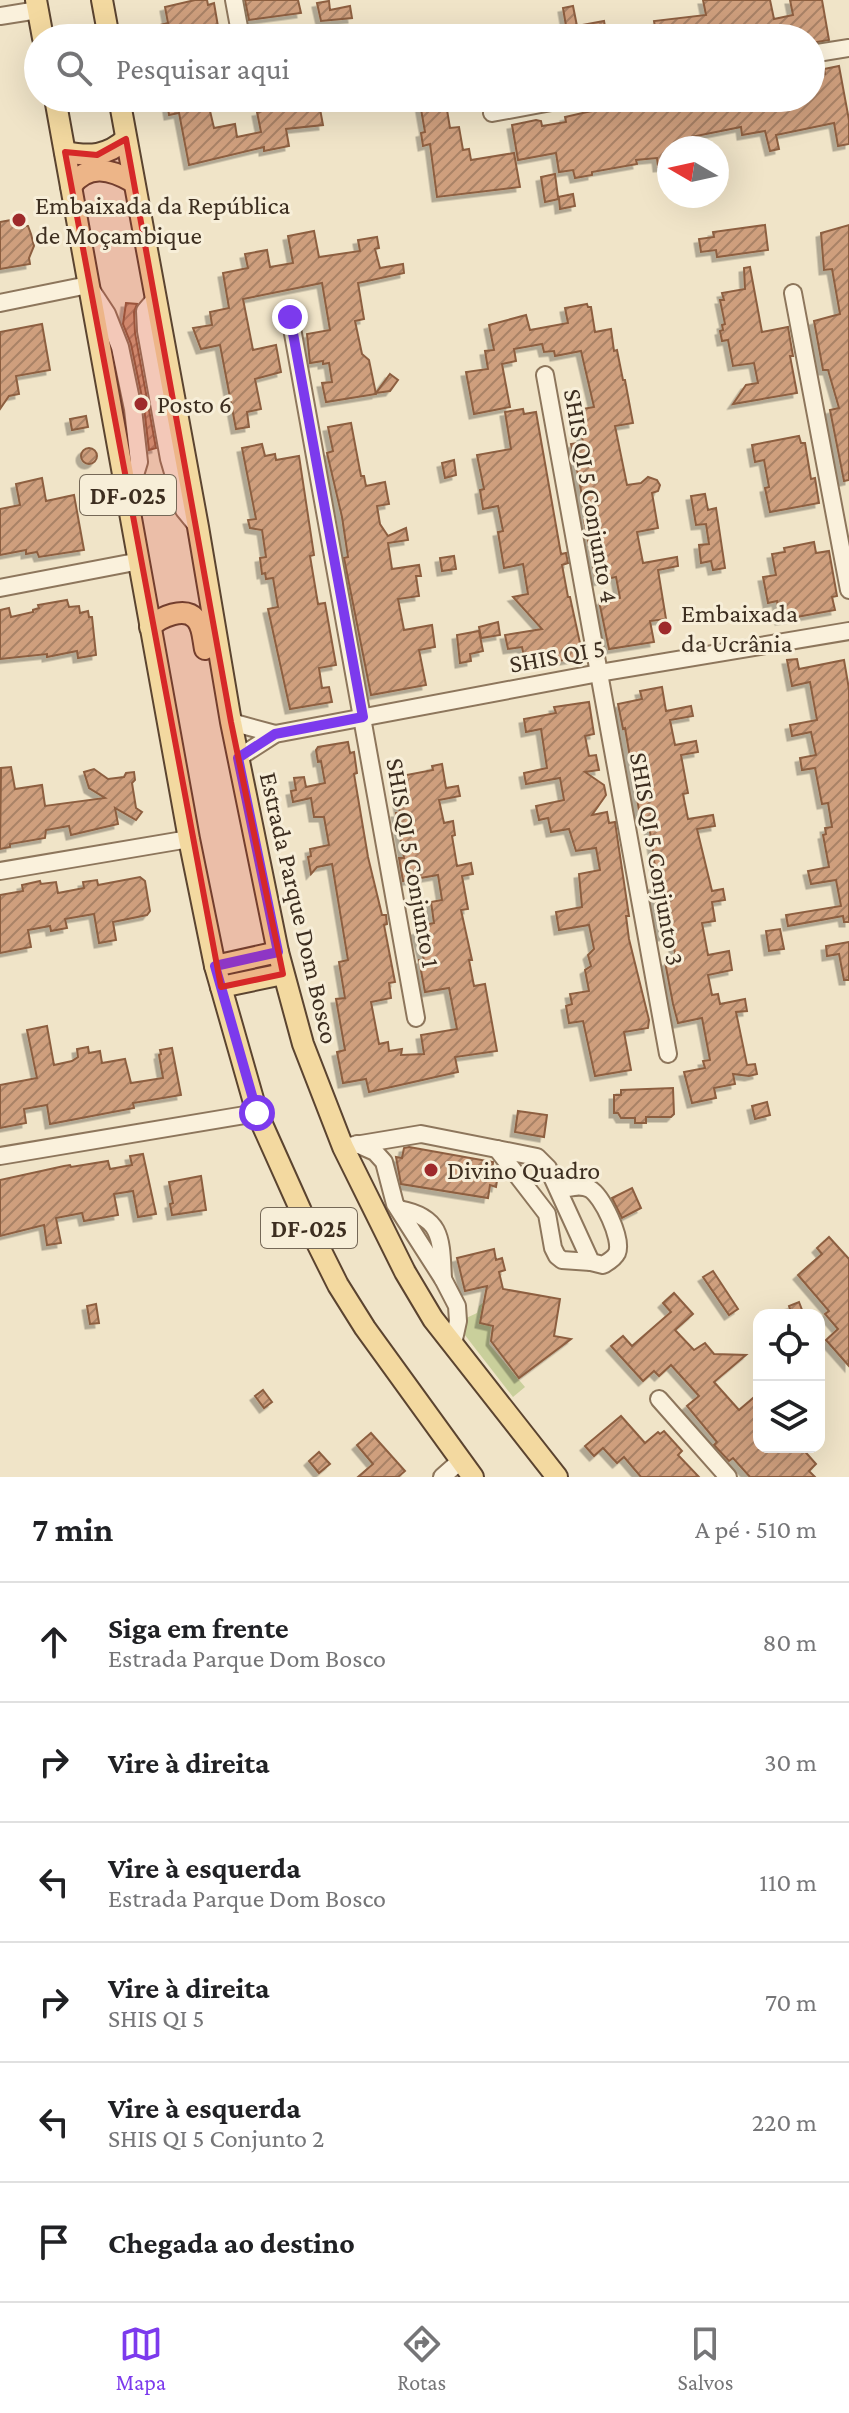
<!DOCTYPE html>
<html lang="pt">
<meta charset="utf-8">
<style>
body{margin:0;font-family:"Crimson Pro",serif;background:#f2f2f2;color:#202124}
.controls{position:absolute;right:24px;bottom:24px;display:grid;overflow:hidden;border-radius:16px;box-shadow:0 8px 32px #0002}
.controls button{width:72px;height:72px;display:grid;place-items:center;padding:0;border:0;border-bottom:2px solid #e0e0e0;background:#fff;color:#202124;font:40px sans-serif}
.compass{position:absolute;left:657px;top:136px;width:72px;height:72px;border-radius:50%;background:#fff;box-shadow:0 8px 32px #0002;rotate:279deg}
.stop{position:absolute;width:24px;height:24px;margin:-18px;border:6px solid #7c3aed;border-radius:50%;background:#fff}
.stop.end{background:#7c3aed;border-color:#fff;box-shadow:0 2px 8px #0008}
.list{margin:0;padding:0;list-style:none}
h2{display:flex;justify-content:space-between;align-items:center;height:104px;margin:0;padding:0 32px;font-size:34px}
h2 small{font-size:26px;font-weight:400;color:#757577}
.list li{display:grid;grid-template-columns:52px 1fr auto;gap:24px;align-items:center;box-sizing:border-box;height:120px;padding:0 32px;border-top:2px solid #e0e0e0}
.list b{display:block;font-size:30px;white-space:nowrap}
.list p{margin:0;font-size:26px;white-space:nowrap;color:#757577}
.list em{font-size:26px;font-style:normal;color:#757577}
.icon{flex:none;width:44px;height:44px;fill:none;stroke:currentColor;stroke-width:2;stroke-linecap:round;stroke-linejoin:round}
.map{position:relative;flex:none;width:849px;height:1477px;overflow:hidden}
.search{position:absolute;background:#fff;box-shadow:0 8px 32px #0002;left:24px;right:24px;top:24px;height:88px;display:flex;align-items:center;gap:20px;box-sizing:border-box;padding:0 28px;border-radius:44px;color:#757577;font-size:30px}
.sheet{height:824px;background:#fff}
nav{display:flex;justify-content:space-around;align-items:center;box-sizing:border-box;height:112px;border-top:2px solid #e0e0e0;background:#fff;font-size:22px;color:#757577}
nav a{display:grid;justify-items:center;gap:4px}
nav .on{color:#7c3aed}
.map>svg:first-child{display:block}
</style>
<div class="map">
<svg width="849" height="1477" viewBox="0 0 849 1477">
<defs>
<pattern id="building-hatch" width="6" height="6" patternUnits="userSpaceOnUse" patternTransform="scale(2)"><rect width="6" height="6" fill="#cf9f7d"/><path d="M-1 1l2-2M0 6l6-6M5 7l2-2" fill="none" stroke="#a98266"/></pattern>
<filter id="shadow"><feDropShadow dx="-4.5" dy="4.5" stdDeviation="0" flood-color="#0004"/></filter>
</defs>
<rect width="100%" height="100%" fill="#f0e4c8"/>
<!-- green -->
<path fill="#c9cf9b" d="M495 1293 489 1344 525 1387 513 1397 461 1330 462 1320 477 1313 479 1306Z"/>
<!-- building -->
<g fill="url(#building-hatch)" stroke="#8d5f41" stroke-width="2" filter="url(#shadow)">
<path d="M195 0H207L208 5 214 3 220 38H162L160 25 168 23 165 7Z"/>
<path d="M245 0H298L301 13 249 20Z"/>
<path d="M703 0H770L774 19 793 15 790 0H822L829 40 811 43V38H763L762 33 733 38H624L623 33 655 27 654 21 706 15Z"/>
<path d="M329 1 330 10 350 6 352 18 321 21 317 3Z"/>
<path d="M573 6 577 26 604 21 607 38H568L563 8Z"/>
<path d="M839 66 849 120V144L838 146 834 123 776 135 779 149 770 151 765 131 742 135 741 127 686 138 688 148H669V166L658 167 657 158 636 160 637 164 592 172V175L575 178 573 170 559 172 556 153 518 160 512 125 536 120 541 121 542 126 566 122 565 117 587 112 656 99 657 105 673 103 677 98H694L695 103 714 98H811V91H814L811 76 825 74 824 69Z"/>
<path d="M170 98H207L214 128 235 124 237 137 261 132 257 112 290 106 289 100 298 98H318L323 125 286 129 289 146 264 151V147L189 165 179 113 169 115 167 103H171Z"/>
<path d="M419 98H445L450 128 459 127 463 150 469 149 471 160 514 153 520 187 437 197 430 144 423 146 421 133 425 132Z"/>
<path d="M555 174 558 197 573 194 575 206 560 209 559 199 545 202 541 177Z"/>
<path d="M22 218 23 226H28L31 234 34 246 29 258 30 264 0 269V222Z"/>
<path d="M765 225 768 250 717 257 716 250 701 252 699 239 714 237 713 232Z"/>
<path d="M849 225V480L844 481 830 410 839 408 828 370H823L814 321 840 314 832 269 824 270 821 233Z"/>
<path d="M314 231 319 257 360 251 358 240 377 237 379 248 375 249 380 268 403 264 404 273 358 283 364 319 355 321 362 354 369 360 376 394 326 402 322 383 332 382 329 363 323 364V361L310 363 307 334 330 330 322 283 243 299 253 350 276 345 281 372 255 379 261 409 247 412 249 427 236 429 220 345 201 349 193 328 212 325 210 312 229 308 223 273 248 268 245 254 267 250 270 267 293 263 288 236Z"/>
<path d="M750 267 762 332 788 327 793 356H790L797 393 733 404 746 385 758 383 754 363 733 366 728 340 722 341 720 331 723 330 722 325 725 324 720 300H724L722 293 745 289 744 268Z"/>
<path d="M126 303 137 304 134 312 135 333 156 448 149 450 144 407 131 344 123 324Z"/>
<path d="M587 304 588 307H591L595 332 611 329 614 351 617 350 623 380H625L633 423 615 426 627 485 641 483 648 477 657 480 660 485 658 491 652 493 658 528 637 532 643 563 677 557 678 566 658 570 666 619 650 621 654 642 609 649 599 601 620 598 616 577 596 581 584 520H586L579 479 571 444 583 442 577 410 594 407 581 351 555 356 554 351 544 352 542 344 514 349 516 361 502 364 510 407 474 414 466 372 488 369 485 351 494 350 489 325 526 315 530 330 568 323 565 308Z"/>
<path d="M42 324 50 370 16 376 19 394 9 396 0 409V332Z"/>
<path d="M390 374 398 380 390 391 376 393Z"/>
<path d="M523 409 524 414 536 412 561 554 566 553 568 563 562 565 568 597H570L583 657 526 666 522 647 508 649 505 635 542 629 513 597 528 594 523 564 504 568 498 532 503 531 498 506 483 509 480 490 484 489 477 455 511 449 505 412Z"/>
<path d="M86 416 88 427 72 430 70 419Z"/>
<path d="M351 423 361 476H364L366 486 385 482 389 504 377 506 380 524 388 536 406 528 408 540 388 543 392 569 419 565 421 576H416L419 596 398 599 404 630 432 625 435 647 419 650 426 685 371 695 344 558 348 557 342 517 327 453 333 451 328 427Z"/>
<path d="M799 436 801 443H805L811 479 815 478 819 503 770 512 765 488 769 487 764 460 755 462 752 445Z"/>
<path d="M262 444 265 456 275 454 276 460 299 456 314 555 310 556 318 604 325 603 336 665 319 668 322 688 329 687 332 702 290 709 268 609 278 607 273 578 266 579 265 573 262 574 260 558 266 557 262 530 250 528 248 520 256 519 242 448Z"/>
<circle cx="89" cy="456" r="8"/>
<path d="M454 460 456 475 445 478 442 463Z"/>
<path d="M42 478 46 501 74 495 84 550 39 557 37 552 26 554V550L0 555V509L20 505 16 484Z"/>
<path d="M705 494 708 510 716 508 725 568 713 570 711 561 701 563 699 545 709 544 706 524 696 525 691 496Z"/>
<path d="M814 542 816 553 829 551 837 596 832 597 835 610 780 620 777 601 768 603 763 577 776 575 772 554 785 552 784 548Z"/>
<path d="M454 556 456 569 442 571 440 558Z"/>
<path d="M67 600 69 607 79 606 80 613 88 611 89 617H92L96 655 78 658 77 651 47 657V654L0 659V610L9 608 11 617 33 612V610L39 608 38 605Z"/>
<path d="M498 622 500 635 481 638 479 627Z"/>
<path d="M479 631 483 651 470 654 471 661 460 663 457 635Z"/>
<path d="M797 659 799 669 844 660 849 689V922H844L843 916 788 926 786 915 841 906 836 880 811 884 808 871 829 867 823 835 826 834 825 828 832 827 828 803 822 804 815 768 802 770 800 758 816 755 811 732 792 736 790 725 817 720 810 682 792 686 787 660Z"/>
<path d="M662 687 666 711 691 706 693 716 670 720 675 745 696 741 698 752 681 755 688 793 683 794 688 819 713 815 715 826 697 829 712 891 723 889 725 900 712 902 715 921 702 923 708 955 729 951 732 970 708 975 712 995 718 994 720 1004 745 999 747 1011 736 1012 747 1065 755 1064 757 1074 749 1076 733 1074 735 1084 714 1088 716 1098 692 1103 684 1072 705 1068 703 1061 710 1060 702 1018 678 1023 673 1004 665 962 676 960 672 934 662 936 653 886 657 885 652 843 648 821 641 822 625 728 623 729 618 704 642 699 640 691Z"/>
<path d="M589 702 594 734 585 736 589 756 596 755 599 770 585 772 604 785 606 795 592 815 607 812 609 823 615 822 629 916H626L629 939 649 1020 648 1028 624 1032 631 1070 595 1076 583 1021 569 1023 566 1006 572 1004 570 994 589 991 585 970 591 966 588 955 594 949 589 925 559 930 556 912 582 907 579 874 600 870 596 848 576 851 569 829 551 832 548 818 539 820 536 806 564 800 560 778 526 784 524 773 547 768 541 729 526 732 524 719 556 713 554 707Z"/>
<path d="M348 742 350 753 354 752 357 773 354 774 368 857 382 915H386L387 924 384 925 395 982 389 983 391 998 371 1002 379 1044 388 1042 389 1051 402 1049 401 1055 424 1054 421 1035 457 1029 449 988 425 992 419 960H424L416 931 423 929V925L434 923 431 902 442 900 438 875 403 881 399 858H404L396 813H400L397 798H400L396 777 433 770 432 766 442 764 446 788 458 786 460 796 439 800 444 823 453 821 455 835 452 836 457 866 471 863 473 874 462 876 468 909 461 910 472 960H469L474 986 485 984 497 1051 455 1057 458 1072 369 1092 366 1079 343 1083 337 1052 345 1050 336 999 345 998 339 962 348 960 332 864 317 867 311 874 308 857 311 856 310 849 329 845 324 817H314L311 798 293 802 291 791 296 790 294 778 304 777 306 787 325 783 321 761 318 762 316 750 318 747Z"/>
<path d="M11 767 15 789 42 785 45 806 105 798 89 788 84 772 94 769 108 779 124 777 126 773 134 772 135 780 132 783 136 808 142 812 136 820 115 808 118 824 71 835 69 826 46 830 45 838 10 844V847L0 849 1 768Z"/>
<path d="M140 877 145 881 150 911 147 915 113 922 116 940 99 943 94 914 65 919 67 928 51 931 50 926 28 930 31 947 0 953V895L23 891 22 885 40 881 41 884 56 882 58 893 84 888 83 882 97 880 98 885Z"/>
<path d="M780 929 784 949 769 951 766 931Z"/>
<path d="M849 942V980H844L839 954 827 956 826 946Z"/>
<path d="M47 1026 54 1065 72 1061 78 1057 77 1049 88 1047 89 1053 100 1051 102 1063 125 1059 131 1083 163 1078 159 1055 161 1054 160 1050 172 1048 181 1095 133 1103 134 1108 50 1124 47 1105 24 1109 26 1123 0 1128V1085L37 1078 27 1030Z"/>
<path d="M673 1088 674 1114 671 1117H646V1123H635V1118H621L618 1113H614V1095H621V1090Z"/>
<path d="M767 1102 770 1115 755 1119 752 1106Z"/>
<path d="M518 1111 547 1115 544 1137 515 1132Z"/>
<path d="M409 1147 493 1162 492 1173 498 1175 496 1187 490 1185 488 1198 401 1184 396 1157 402 1158 404 1148Z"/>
<path d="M143 1154 156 1214 138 1217 133 1191 114 1194 118 1215 84 1221 82 1213 56 1218 61 1243 47 1245 44 1225 0 1236V1180L64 1166 70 1165 71 1167 108 1161 110 1169 132 1165 130 1156Z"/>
<path d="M201 1176 206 1210 172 1215 170 1204 173 1203 169 1182Z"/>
<path d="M632 1188 641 1208 622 1218 612 1198Z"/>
<path d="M829 1237 849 1259V1366L826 1340 838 1329 825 1314 829 1311 798 1275 822 1254 817 1248Z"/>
<path d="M494 1249 496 1260 502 1258 505 1270 499 1272 503 1289 560 1299 554 1336 571 1339 519 1378 491 1341 493 1326 480 1323 487 1286 465 1291 457 1258Z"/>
<path d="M713 1271 738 1309 729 1315 703 1277Z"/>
<path d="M674 1293 693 1314 675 1330 694 1350 705 1343 714 1354 746 1355 714 1382 739 1410 759 1393V1411L755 1415 759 1420V1447H801L816 1464 809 1471 815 1477H750L733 1458 729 1461 714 1445 717 1442 687 1406 699 1396 671 1365 659 1376 654 1371 643 1381 611 1346 623 1336 632 1346 671 1312 663 1303Z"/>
<path d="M799 1302 804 1315H792L789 1306Z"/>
<path d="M96 1304 99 1323 90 1324 87 1306Z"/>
<path d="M263 1390 272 1402 264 1408 255 1396Z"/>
<path d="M621 1416 645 1443 658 1432 660 1434 664 1431 682 1451 678 1455 699 1477H641L624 1457 617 1463 603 1448 594 1456 585 1446Z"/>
<path d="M371 1433 405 1471 398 1477H358L373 1464 357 1445Z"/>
<path d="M319 1452 330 1464 319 1473 309 1461Z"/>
</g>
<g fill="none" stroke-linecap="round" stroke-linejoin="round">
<!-- minor casing -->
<g stroke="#8d765c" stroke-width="20">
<g id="minor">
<path d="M234 0 241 38"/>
<path d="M0 16 38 10"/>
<path d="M811 54 849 48"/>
<path d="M492 113 573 98"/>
<path d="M793 293 849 590"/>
<path d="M156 298 145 311 146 331 169 459 184 510 197 526"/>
<path d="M0 303 88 285 107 314 120 347 133 409 139 462 128 498"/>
<path d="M290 317 416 1018"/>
<path d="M545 375 668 1054"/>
<path d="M0 588 140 561"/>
<path d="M231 722 275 734"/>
<path d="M238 758 275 734 599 673 849 631"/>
<path d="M0 871 189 839"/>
<path d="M357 1144 375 1152 384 1162 395 1204 443 1279 457 1306 458 1321 453 1344"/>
<path d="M343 1147 421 1134 537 1157 548 1168 591 1262 603 1265C608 1262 614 1259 617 1253 623 1239 602 1196 590 1189 580 1184 568 1188 558 1190"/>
<path d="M497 1149 547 1214 553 1248 557 1256 562 1260 591 1262"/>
<path d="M0 1156 257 1113"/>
<path d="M399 1209C443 1217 441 1240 443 1279"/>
<path d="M659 1399 728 1477"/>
<path d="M442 1477 459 1462"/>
</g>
</g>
<!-- major casing -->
<g stroke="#5b4430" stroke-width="24">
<g id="major">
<path d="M36 0 43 38"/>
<path d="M102 0 109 38"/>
<path d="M55 98 189 839 215 966 257 1113 301 1211 338 1285 365 1328 473 1477"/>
<path d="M119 98 198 527 231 722 278 952 303 1044 343 1147 405 1272 433 1319 557 1477"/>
<path d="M65 152C90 157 107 156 126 139"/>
<path d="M71 186C88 163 111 169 133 182"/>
<path d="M150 627C160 617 185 606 196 619 203 626 203 640 205 649"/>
<path d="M215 966 278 952"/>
<path d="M221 987 283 974"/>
</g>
</g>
<!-- minor -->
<use href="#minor" stroke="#faf1dc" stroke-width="16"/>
<!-- major -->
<use href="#major" stroke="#f3d9a0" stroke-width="20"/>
</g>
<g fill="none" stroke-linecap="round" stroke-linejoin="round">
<!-- route -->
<path stroke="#7c3aed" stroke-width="10" d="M257 1113 215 966 278 952 238 758 275 734 363 717 290 317"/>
</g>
<!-- marked area -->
<path fill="#d62828" fill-opacity="0.2" stroke="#d62828" stroke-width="6" stroke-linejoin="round" d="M126 139 231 722 283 974 221 987 65 152 97 155Z"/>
<!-- markers -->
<g fill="#9e2a2b" stroke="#f7eed8" stroke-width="3">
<circle cx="19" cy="220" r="8"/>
<circle cx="141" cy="404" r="8"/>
<circle cx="665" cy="628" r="8"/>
<circle cx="431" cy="1170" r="8"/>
</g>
<g text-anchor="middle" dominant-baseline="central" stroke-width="6" stroke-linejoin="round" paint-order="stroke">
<!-- shield labels -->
<g fill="#f7eed8" stroke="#756857" stroke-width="2">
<rect x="80" y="475" width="96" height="40" rx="6"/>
<rect x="261" y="1208" width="96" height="40" rx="6"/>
</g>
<g font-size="24" font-weight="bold" fill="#3d2e20">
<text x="128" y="495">DF-025</text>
<text x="309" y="1228">DF-025</text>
</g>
<!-- poi labels -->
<g font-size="26" fill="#3d2e20" stroke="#f7eed8" text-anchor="start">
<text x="35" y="205">Embaixada da República<tspan x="35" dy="30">de Moçambique</tspan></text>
<text x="157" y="404">Posto 6</text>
<text x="681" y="613">Embaixada<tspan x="681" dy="30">da Ucrânia</tspan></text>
<text x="447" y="1170">Divino Quadro</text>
</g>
<!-- street labels -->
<g font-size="26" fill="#3d2e20" stroke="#f7eed8">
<text transform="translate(591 496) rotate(80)">SHIS QI 5 Conjunto 4</text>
<text transform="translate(557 656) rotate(-10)">SHIS QI 5</text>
<text transform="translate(657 859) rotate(80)">SHIS QI 5 Conjunto 3</text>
<text transform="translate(413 863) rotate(80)">SHIS QI 5 Conjunto 1</text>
<text transform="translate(299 908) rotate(77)">Estrada Parque Dom Bosco</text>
</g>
</g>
</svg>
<div class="controls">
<button><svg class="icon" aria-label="locate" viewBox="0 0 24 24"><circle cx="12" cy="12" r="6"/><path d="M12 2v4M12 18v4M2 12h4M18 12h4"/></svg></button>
<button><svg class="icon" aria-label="layers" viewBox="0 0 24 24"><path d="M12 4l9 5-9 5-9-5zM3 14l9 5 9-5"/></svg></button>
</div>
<svg class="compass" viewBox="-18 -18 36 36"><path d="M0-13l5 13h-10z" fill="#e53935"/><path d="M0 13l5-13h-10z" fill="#757577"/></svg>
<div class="stop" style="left:257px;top:1113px"></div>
<div class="stop end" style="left:290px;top:317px"></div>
<div class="search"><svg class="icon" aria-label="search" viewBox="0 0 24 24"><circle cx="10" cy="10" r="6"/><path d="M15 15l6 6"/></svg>Pesquisar aqui</div>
</div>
<section class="sheet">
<h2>7 min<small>A pé · 510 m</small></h2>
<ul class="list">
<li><svg class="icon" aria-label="ahead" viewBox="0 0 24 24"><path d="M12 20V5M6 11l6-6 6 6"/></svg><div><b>Siga em frente</b><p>Estrada Parque Dom Bosco</p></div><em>80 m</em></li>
<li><svg class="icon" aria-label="right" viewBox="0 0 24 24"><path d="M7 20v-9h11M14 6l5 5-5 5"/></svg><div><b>Vire à direita</b></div><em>30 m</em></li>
<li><svg class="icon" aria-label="left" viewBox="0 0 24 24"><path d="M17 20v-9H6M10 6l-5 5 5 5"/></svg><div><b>Vire à esquerda</b><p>Estrada Parque Dom Bosco</p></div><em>110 m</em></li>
<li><svg class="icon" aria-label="right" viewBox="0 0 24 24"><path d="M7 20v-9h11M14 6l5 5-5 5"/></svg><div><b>Vire à direita</b><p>SHIS QI 5</p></div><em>70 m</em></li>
<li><svg class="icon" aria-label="left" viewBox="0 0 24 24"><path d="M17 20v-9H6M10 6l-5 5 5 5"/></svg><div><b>Vire à esquerda</b><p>SHIS QI 5 Conjunto 2</p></div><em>220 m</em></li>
<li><svg class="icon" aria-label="arrive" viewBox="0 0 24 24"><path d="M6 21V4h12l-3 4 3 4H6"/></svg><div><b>Chegada ao destino</b></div></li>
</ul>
</section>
<nav>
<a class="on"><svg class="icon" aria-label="map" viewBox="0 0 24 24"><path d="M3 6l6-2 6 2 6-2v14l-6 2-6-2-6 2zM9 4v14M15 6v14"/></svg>Mapa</a>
<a><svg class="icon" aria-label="directions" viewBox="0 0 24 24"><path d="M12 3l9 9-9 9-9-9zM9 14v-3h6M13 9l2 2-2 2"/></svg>Rotas</a>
<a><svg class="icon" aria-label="saved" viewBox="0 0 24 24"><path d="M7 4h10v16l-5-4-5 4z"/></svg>Salvos</a>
</nav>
